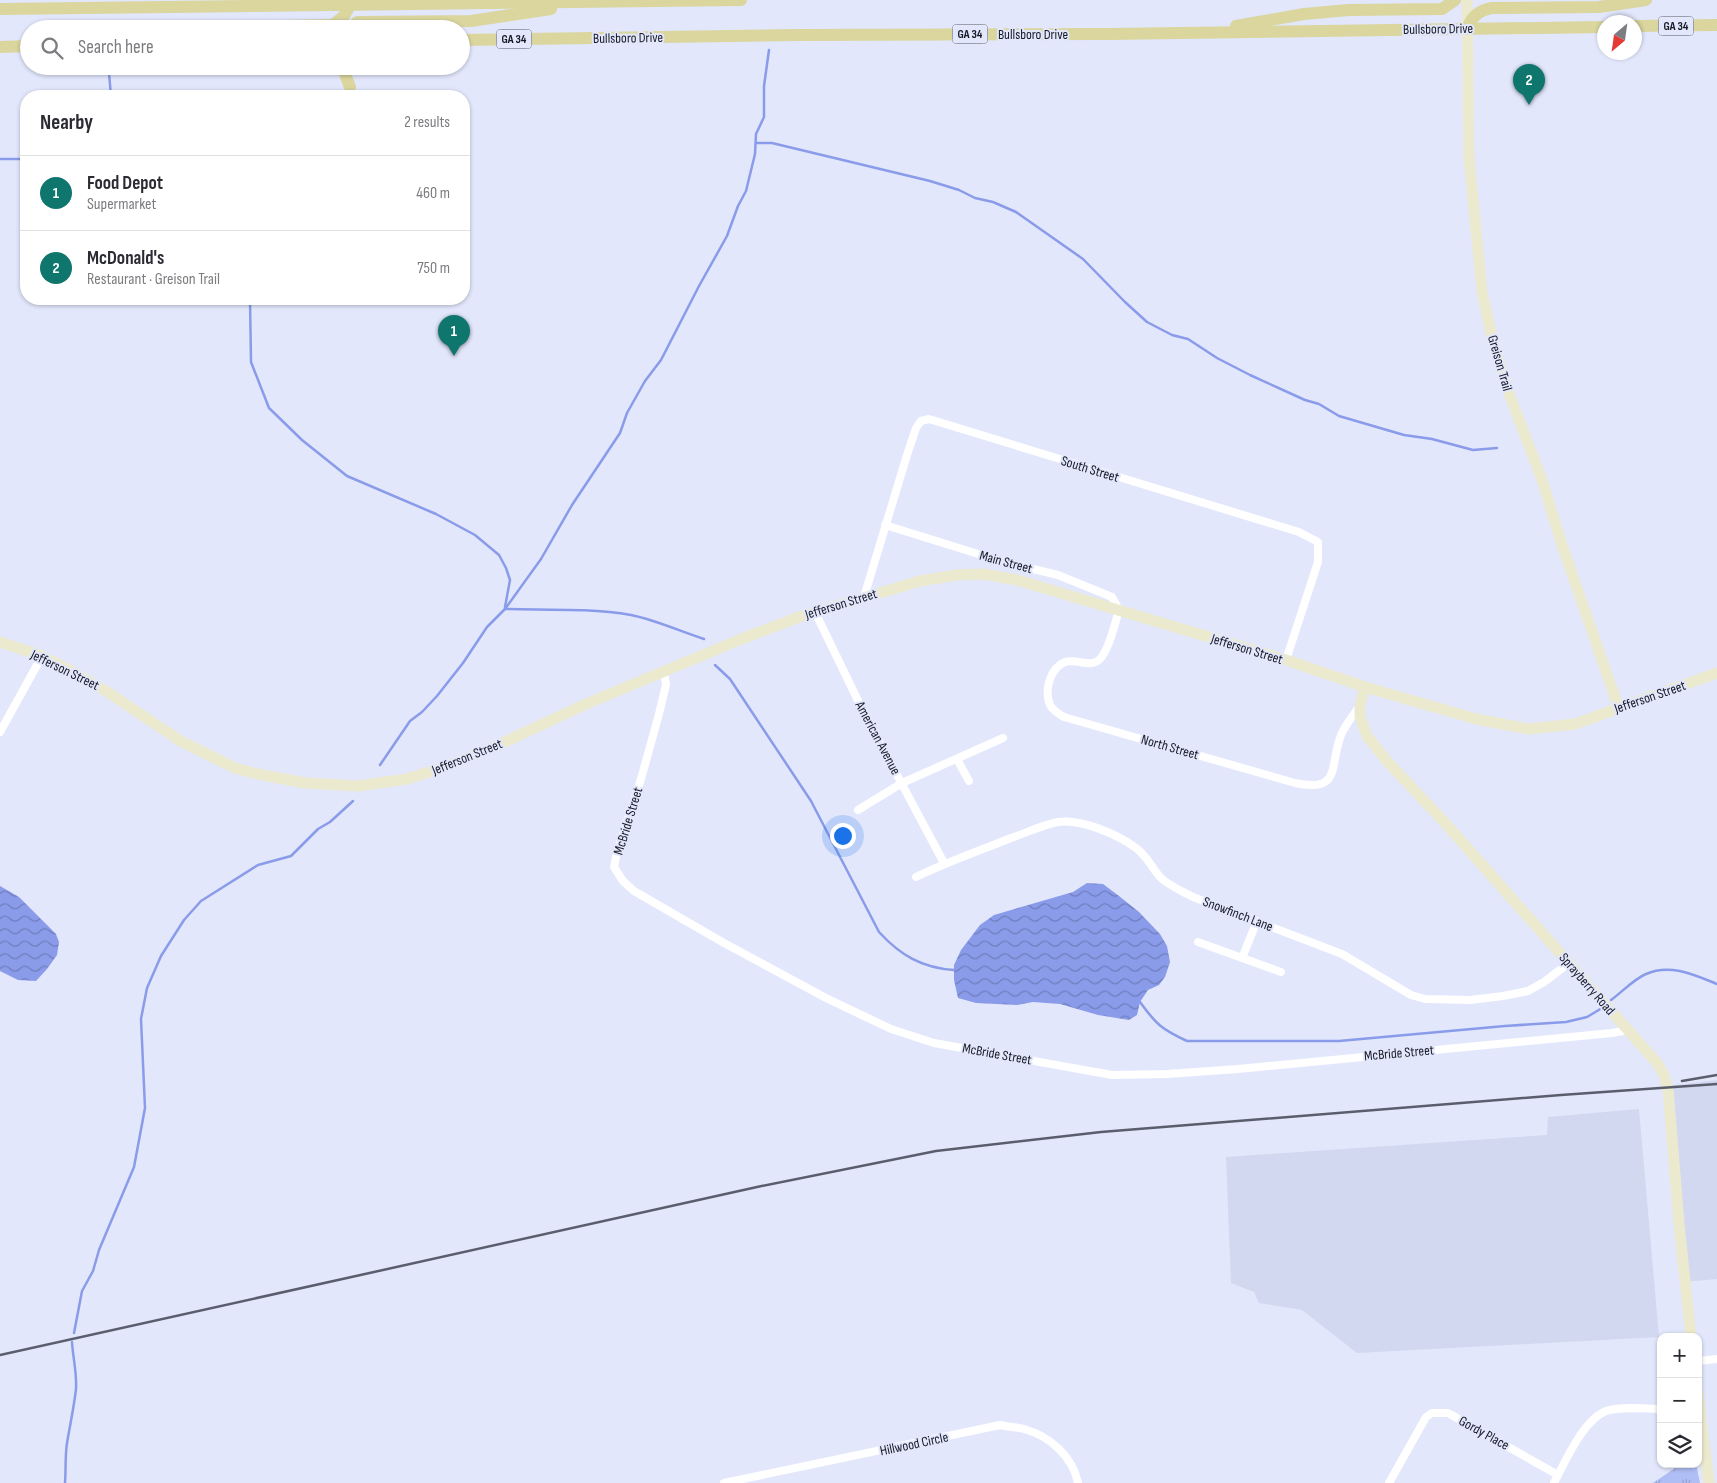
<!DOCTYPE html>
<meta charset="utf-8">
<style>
body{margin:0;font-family:"Sofia Sans Condensed",sans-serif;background:#f7f7f7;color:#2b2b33}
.controls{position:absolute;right:15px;bottom:15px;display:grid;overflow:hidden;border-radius:10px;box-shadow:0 1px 4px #0004}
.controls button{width:45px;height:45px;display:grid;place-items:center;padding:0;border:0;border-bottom:1px solid #e1e1e2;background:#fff;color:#2b2b33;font:25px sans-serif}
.compass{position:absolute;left:1597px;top:15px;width:45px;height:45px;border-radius:50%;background:#fff;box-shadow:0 1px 4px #0004;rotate:209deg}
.you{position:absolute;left:842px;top:835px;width:18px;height:18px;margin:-12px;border:4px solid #fff;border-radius:50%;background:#1a73e8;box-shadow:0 0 0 8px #1a73e833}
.badge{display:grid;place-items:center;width:32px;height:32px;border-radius:50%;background:#0f766e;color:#fff;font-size:16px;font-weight:700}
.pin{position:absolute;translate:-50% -41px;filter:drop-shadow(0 1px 2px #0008)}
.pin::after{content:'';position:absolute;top:26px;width:18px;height:15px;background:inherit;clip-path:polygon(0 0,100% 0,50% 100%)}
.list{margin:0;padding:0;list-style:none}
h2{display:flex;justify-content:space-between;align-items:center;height:65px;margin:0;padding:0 20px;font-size:21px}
h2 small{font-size:16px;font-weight:400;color:#7c7c81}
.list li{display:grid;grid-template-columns:32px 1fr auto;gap:15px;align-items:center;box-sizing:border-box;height:75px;padding:0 20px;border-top:1px solid #e1e1e2}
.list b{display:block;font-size:19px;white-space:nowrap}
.list p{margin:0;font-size:16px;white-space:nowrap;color:#7c7c81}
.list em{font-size:16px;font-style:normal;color:#7c7c81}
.icon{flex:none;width:28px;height:28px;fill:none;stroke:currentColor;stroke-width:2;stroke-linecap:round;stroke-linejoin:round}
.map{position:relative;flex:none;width:1717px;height:1483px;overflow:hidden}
.search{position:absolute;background:#fff;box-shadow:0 1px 4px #0004;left:20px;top:20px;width:450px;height:55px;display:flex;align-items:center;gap:12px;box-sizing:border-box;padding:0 18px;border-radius:28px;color:#7c7c81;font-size:19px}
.panel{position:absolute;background:#fff;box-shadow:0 1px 4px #0004;left:20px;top:90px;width:450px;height:215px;border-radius:20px}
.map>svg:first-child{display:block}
</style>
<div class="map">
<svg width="1717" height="1483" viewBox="0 0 1717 1483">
<defs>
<pattern id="grass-tufts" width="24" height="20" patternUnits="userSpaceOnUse" patternTransform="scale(1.25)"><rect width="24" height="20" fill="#b0bef6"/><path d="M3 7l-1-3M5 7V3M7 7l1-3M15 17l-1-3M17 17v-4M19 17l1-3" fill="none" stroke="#97a3d3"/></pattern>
<pattern id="water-waves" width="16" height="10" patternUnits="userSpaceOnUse" patternTransform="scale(1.25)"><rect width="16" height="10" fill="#8a9bea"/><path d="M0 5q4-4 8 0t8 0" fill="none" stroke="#707ebd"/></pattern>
</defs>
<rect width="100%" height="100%" fill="#e2e7fc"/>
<!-- built -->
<g fill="#d1d8f0">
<path d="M1717 1080V1279L1683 1282 1667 1086Z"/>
<path d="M1639 1109 1659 1337 1357 1353 1302 1310 1259 1303 1254 1292 1231 1283 1226 1157 1547 1135 1548 1117Z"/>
</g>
<!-- grass -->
<path fill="url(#grass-tufts)" d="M1681 1464H1696L1700 1483H1653Z"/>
<!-- water -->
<g fill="url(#water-waves)">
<path d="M1087 883 1103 884 1119 896 1139 912 1160 934 1167 946 1170 962 1165 977 1159 985 1148 990 1140 1002 1137 1015 1129 1020 1098 1015 1060 1004 1033 1002 1017 1005 976 1003 958 998 954 980V965L961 950 980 925 994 915 1073 892Z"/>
<path d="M0 886 19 897 56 934 59 942 57 955 47 969 36 981 18 980 0 971Z"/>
</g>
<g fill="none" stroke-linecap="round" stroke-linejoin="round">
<!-- stream -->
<g stroke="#8a9bea" stroke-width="2.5">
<path d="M109 73 111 96"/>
<path d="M757 143H772L930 181 959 190 975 198 993 202 1016 212 1083 259 1125 302 1147 322 1172 335 1188 339 1217 358 1250 375 1305 400 1319 404 1339 416 1404 435 1432 439 1473 450 1497 448"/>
<path d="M0 159H26"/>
<path d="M250 299 251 362 269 408 302 440 347 476 436 514 475 535 499 555 506 568 510 580 505 607"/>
<path d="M505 609C545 610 591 608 631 615 656 620 679 631 704 639"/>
<path d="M715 665 730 679 811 801 879 932C900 955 922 968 954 970"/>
<path d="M380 765 410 721 422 712 437 696 463 663 487 627 505 609 541 559 572 505 620 433 627 413 645 381 661 360 699 286 727 236 738 206 746 191 755 154 756 134 764 117V86L769 50"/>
<path d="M1611 1000C1622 992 1634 979 1646 974 1670 963 1695 975 1717 984"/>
<path d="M1140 1002C1156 1024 1161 1029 1187 1041H1339L1505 1026 1566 1022 1587 1017 1602 1008"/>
<path d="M74 1333 82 1291 93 1271 99 1250 134 1167 145 1108 141 1019 147 988 161 956 184 920 201 901 258 865 291 856 318 829 330 822 353 801"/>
<path d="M65 1483C66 1470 65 1456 67 1443 70 1425 74 1407 76 1389 77 1373 73 1358 72 1342"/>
</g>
<!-- street -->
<g stroke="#fff" stroke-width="8">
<path d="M885 525 1004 562 1058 575 1112 597 1119 610C1115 623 1109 651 1099 660 1089 668 1075 658 1065 662 1050 668 1044 690 1050 705 1053 711 1059 714 1064 717L1295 783C1342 793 1329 766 1341 735 1345 725 1354 715 1360 705"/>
<path d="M864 597 907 455 916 428 921 421 929 419 1299 532 1318 542V562L1286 660"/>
<path d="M815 612 866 717 944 863"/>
<path d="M664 671 666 685 659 714 641 779 617 852 614 867 623 881 634 891 724 943 826 998 891 1029 934 1043 1112 1075 1167 1074 1238 1069 1612 1033 1628 1030"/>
<path d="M0 732 42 656"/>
<path d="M957 759 969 781"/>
<path d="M858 810 902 783 1003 738"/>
<path d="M916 877C947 862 979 851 1011 838 1026 833 1042 825 1058 822 1082 819 1117 834 1136 848 1147 856 1152 868 1160 877 1169 886 1182 891 1193 897L1342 954 1411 995 1425 999 1470 1000 1503 996 1528 991 1544 982 1569 963"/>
<path d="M1198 942 1281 972"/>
<path d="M1242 958 1257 921"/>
<path d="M1698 1361 1717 1359"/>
<path d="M724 1483 1000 1425C1008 1427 1017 1427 1024 1429 1050 1436 1073 1457 1078 1483"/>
<path d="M1389 1483 1426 1417 1432 1413H1448L1558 1475"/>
<path d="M1554 1483C1565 1462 1583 1420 1606 1411 1620 1406 1645 1409 1661 1409"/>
</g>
<!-- secondary -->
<g stroke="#eceace" stroke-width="11">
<path d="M1467 0 1469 158 1482 292 1493 342 1510 396 1542 480 1561 542 1619 709"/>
<path d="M0 642 42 656 71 671 106 691 182 742 235 768 257 774 305 783 358 786 407 779 447 766 496 746 586 704 739 640 799 617 920 581 956 575 983 574 1017 580 1286 660 1365 687 1476 719 1529 729 1575 724 1717 673"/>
<path d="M1365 687 1360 705V717L1367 736 1386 760 1446 824 1657 1063 1664 1075 1668 1089 1679 1224 1691 1337"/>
<path d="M1698 1394 1709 1483"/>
</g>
<!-- primary -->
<g stroke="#dad69d" stroke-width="12">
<path d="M0 9 741 0"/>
<path d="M1236 26 1304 14 1349 10 1442 9 1455 0"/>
<path d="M1634 26 1717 25"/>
<path d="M202 29 220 27 333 25 344 16 349 7"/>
<path d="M352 29 357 22 471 21 551 9"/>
<path d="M1467 29C1471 17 1480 10 1492 8L1599 7 1646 0"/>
<path d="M461 40 799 35 1108 34 1604 27"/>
<path d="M0 47 29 46"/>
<path d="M342 66 350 87"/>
</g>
<!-- rail -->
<g stroke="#5a5e6c" stroke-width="2.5">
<path d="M1682 1081 1717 1075"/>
<path d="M0 1355 757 1187 936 1151 1101 1132 1561 1095 1717 1084"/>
</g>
</g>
<g text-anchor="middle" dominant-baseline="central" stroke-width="4" stroke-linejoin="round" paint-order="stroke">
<!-- shield labels -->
<g fill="#e2e7fc" stroke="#535765" stroke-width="1">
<rect x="1658.5" y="16.5" width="35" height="19" rx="4"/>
<rect x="952.5" y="24.5" width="35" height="19" rx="4"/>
<rect x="496.5" y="29.5" width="35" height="19" rx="4"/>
</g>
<g font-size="12" font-weight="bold" fill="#161924">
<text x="1676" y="26">GA 34</text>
<text x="970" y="34">GA 34</text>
<text x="514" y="39">GA 34</text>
</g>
<!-- street labels -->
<g font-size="14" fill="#161924" stroke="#e2e7fc">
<text transform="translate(1438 29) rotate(-1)">Bullsboro Drive</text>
<text x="1033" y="34">Bullsboro Drive</text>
<text transform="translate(628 38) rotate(-1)">Bullsboro Drive</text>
<text transform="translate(1500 363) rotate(74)">Greison Trail</text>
<text transform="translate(1090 469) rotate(17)">South Street</text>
<text transform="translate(1006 562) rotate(15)">Main Street</text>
<text transform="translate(841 604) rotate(-17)">Jefferson Street</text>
<text transform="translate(1247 649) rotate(17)">Jefferson Street</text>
<text transform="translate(65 670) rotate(26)">Jefferson Street</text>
<text transform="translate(1650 697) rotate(-19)">Jefferson Street</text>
<text transform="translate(878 738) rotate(62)">American Avenue</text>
<text transform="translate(1170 747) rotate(16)">North Street</text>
<text transform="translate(467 757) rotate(-22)">Jefferson Street</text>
<text transform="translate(628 821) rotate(-73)">McBride Street</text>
<text transform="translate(1238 914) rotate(21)">Snowfinch Lane</text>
<text transform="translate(1587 984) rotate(49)">Sprayberry Road</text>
<text transform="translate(1399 1053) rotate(-5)">McBride Street</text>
<text transform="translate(997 1054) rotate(10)">McBride Street</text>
<text transform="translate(1484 1433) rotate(29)">Gordy Place</text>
<text transform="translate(914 1444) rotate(-12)">Hillwood Circle</text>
</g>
</g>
</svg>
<div class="controls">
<button>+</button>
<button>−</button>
<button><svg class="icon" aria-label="layers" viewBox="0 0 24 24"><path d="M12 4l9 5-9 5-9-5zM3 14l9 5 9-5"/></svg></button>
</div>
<svg class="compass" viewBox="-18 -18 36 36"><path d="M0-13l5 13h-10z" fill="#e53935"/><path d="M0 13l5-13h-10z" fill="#7c7c81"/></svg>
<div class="you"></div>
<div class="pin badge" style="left:454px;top:356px">1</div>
<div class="pin badge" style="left:1529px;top:105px">2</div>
<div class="search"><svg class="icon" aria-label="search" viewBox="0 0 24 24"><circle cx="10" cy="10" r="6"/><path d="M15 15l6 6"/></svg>Search here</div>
<section class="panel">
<h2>Nearby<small>2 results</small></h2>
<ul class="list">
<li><span class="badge">1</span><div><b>Food Depot</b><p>Supermarket</p></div><em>460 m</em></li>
<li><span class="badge">2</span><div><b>McDonald's</b><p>Restaurant · Greison Trail</p></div><em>750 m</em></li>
</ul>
</section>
</div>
